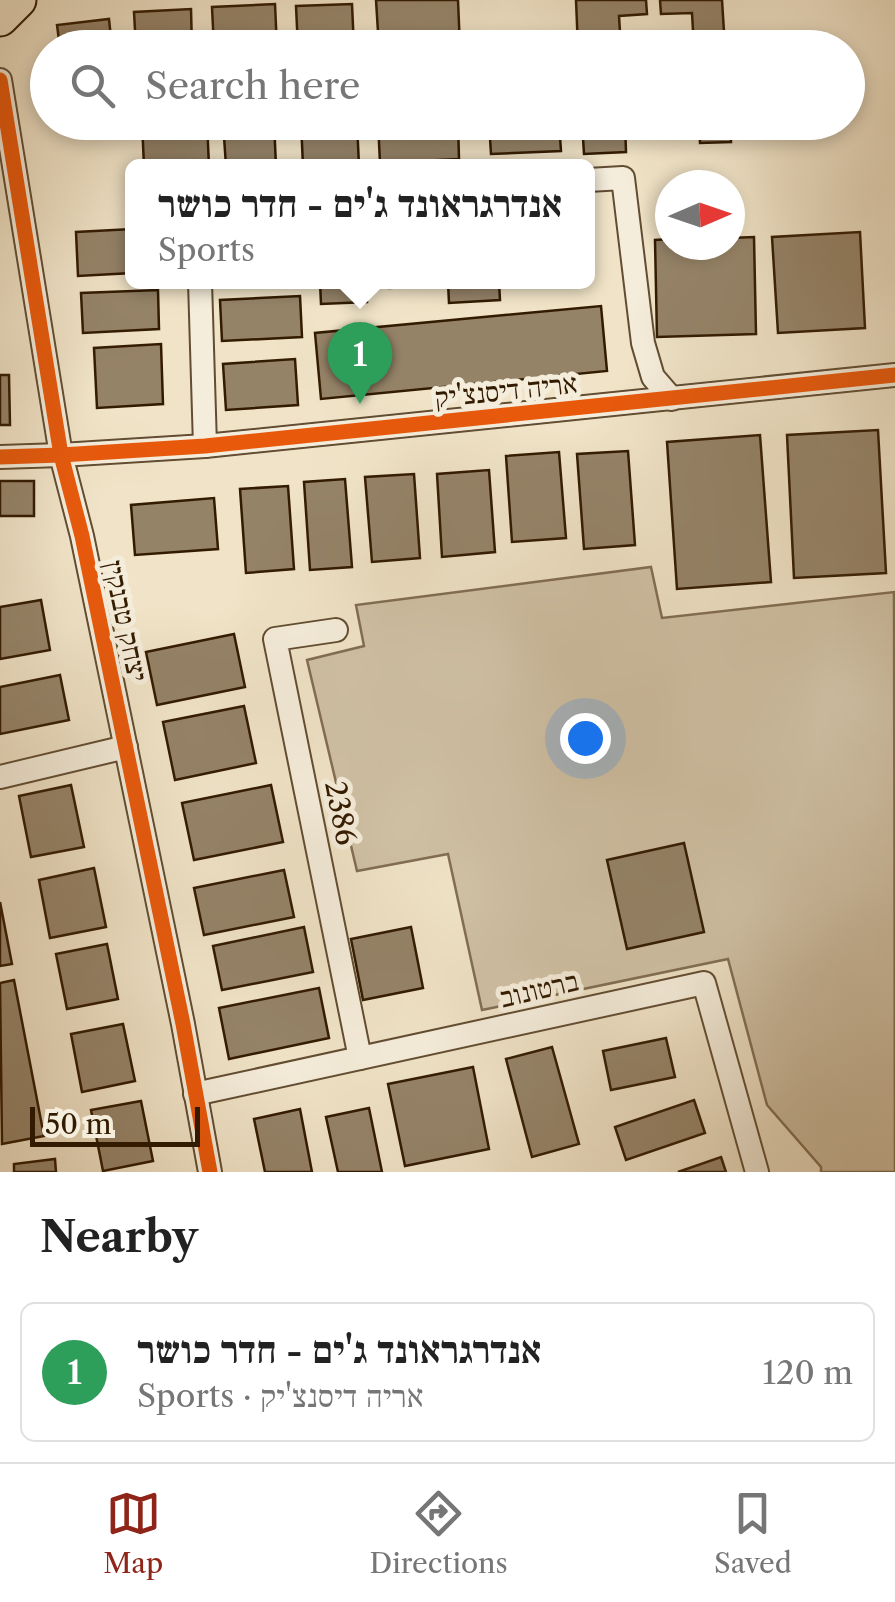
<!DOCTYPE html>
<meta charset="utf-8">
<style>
body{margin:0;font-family:"Libre Caslon Text","Frank Ruhl Libre",serif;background:#f2f2f2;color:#222}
.compass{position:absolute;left:655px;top:170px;width:90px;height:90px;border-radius:50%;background:#fff;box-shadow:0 5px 15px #0003;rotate:88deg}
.scale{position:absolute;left:30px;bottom:25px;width:170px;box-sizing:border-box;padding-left:10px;border:5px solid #331b01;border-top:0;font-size:28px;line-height:35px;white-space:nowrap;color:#331b01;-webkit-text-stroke:8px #f5eddb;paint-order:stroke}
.you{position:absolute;left:585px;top:738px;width:35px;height:35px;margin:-25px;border:8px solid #fff;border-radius:50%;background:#1a73e8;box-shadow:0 0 0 15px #1a73e833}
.badge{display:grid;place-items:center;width:65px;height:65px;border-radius:50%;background:#8f2418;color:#fff;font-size:32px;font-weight:700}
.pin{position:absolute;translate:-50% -82px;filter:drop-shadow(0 2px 5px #0008)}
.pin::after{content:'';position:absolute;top:52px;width:35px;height:30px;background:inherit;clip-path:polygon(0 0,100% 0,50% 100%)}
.popup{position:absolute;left:125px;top:159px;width:470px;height:130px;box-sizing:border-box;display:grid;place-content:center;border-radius:15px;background:#fff;filter:drop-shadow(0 2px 8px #0005);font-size:32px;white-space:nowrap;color:#767676}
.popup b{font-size:38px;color:#222}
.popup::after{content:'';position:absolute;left:50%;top:100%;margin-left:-20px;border:20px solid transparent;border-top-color:#fff}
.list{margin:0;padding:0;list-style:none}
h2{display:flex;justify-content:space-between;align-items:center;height:130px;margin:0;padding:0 40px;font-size:42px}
h2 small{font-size:32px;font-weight:400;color:#767676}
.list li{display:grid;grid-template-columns:65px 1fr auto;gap:30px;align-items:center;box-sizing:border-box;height:140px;margin:0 20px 20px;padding:0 20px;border:2px solid #e0e0e0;border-radius:15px}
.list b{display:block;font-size:38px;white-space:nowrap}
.list p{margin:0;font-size:32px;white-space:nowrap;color:#767676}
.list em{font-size:32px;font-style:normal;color:#767676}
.icon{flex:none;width:55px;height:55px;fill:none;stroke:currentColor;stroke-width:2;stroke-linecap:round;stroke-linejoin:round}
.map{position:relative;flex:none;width:895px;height:1172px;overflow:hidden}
.search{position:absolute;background:#fff;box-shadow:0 5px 15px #0003;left:30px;right:30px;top:30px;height:110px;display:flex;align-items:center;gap:25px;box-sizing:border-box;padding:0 35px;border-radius:55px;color:#767676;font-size:38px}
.sheet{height:290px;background:#fff}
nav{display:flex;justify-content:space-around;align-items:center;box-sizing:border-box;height:140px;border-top:2px solid #e0e0e0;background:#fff;font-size:28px;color:#767676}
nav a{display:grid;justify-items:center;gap:5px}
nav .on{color:#8f2418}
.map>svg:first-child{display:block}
</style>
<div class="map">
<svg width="895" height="1172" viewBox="0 0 895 1172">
<rect width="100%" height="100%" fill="#f0e3c7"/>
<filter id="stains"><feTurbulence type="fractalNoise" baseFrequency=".002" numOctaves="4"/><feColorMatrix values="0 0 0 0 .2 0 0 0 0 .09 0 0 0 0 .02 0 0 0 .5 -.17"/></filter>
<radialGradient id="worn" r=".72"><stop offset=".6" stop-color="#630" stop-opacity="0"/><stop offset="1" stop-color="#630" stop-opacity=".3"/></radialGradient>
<!-- green -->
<path fill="#d0c1a5" stroke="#826e53" stroke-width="2.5" d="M651 567 662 618 894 592 895 1172H821V1167L767 1105 728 959 482 1010 448 854 357 871 307 660 364 646 356 605Z"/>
<!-- building -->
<g fill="#958368" stroke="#331b01" stroke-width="2.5">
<path d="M376 0H458L460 48H379Z"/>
<path d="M576 0H646L647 14 619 16 621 48H578Z"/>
<path d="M660 0H722L725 48H694L692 13 661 14Z"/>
<path d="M275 4 277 48H214L212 7Z"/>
<path d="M352 4 354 48H298L296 6Z"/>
<path d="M191 9 192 48H136L134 12Z"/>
<path d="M109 19 112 48H60L57 25Z"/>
<path d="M207 122 209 166H144L142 123Z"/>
<path d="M223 122H274L276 166H226Z"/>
<path d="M301 122H357L359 166H303Z"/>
<path d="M378 122H458L459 159 380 163Z"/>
<path d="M489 122H559L561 151 491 154Z"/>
<path d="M582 122H625L626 152 584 154Z"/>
<path d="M699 122H730L731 142 700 143Z"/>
<path d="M132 229V273L78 276 76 232Z"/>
<path d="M860 232 865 328 778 333 772 237Z"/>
<path d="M754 237 756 334 657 337 655 240 670 239V245H730V238Z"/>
<path d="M320 282H366L367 302 321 304Z"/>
<path d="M389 282H432V286L389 288Z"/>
<path d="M448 282H499L500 300 449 303Z"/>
<path d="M517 282H558V284L517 286Z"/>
<path d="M158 290 159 329 83 333 81 293Z"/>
<path d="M300 296 302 337 222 341 220 300Z"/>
<path d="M601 306 607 371 321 399 315 333Z"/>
<path d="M161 344 163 404 97 408 94 348Z"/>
<path d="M295 359 298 405 226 410 223 364Z"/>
<path d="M0 375H9L10 425H0Z"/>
<path d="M878 430 886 573 794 578 787 435Z"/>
<path d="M760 435 771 582 677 589 667 442Z"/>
<path d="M628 451 635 545 584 549 577 454Z"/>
<path d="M559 452 566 538 512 542 506 456Z"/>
<path d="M489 470 495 552 442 557 437 474Z"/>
<path d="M414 474 420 558 372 562 365 477Z"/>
<path d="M345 479 352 567 310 570 304 482Z"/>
<rect x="0" y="481" width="34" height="35"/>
<path d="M288 486 294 569 246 573 240 489Z"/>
<path d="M214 498 218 549 135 555 131 505Z"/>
<path d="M41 600 50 650 0 659V607Z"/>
<path d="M234 634 245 687 157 705 146 652Z"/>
<path d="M60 675 69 720 0 734V687Z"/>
<path d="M244 706 256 763 175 780 163 722Z"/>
<path d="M71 785 84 847 31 857 19 796Z"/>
<path d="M271 785 283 842 194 860 182 803Z"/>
<path d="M684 843 704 932 627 949 607 860Z"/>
<path d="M94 868 106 927 50 938 39 880Z"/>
<path d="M284 870 294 917 204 935 194 888Z"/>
<path d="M0 902 12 964 0 966Z"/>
<path d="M304 927 313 972 222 990 213 946Z"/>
<path d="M411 927 423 988 363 1000 351 939Z"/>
<path d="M107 944 118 999 67 1009 56 954Z"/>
<path d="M14 980 44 1136 2 1144 0 983Z"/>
<path d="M319 988 329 1038 229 1059 219 1008Z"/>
<path d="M123 1024 135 1081 82 1092 71 1034Z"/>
<path d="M666 1038 675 1077 611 1090 603 1051Z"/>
<path d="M552 1047 579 1144 532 1157 506 1059Z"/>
<path d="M473 1067 489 1149 405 1166 388 1084Z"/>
<path d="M694 1100 705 1133 626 1160 615 1127Z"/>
<path d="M141 1101 153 1161 103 1171 91 1110Z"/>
<path d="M369 1108 382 1172H338L326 1117Z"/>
<path d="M300 1109 312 1172H265L254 1119Z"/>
<path d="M721 1157 726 1172H678Z"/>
<path d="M55 1159 56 1172H14V1164Z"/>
</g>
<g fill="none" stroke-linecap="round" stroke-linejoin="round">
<!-- minor casing -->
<g stroke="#624d32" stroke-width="26">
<g id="minor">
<path d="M0 80 61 455 82 536 183 1024 210 1172"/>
<path d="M588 180 623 178 643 343 653 377 672 399"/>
<path d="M200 282 205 446"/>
<path d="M0 457 61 455 205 446 895 375"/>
<path d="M336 630 275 639 360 1058"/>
<path d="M0 777 126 747"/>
<path d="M195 1094 704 983 757 1172"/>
</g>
</g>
<!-- primary casing -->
<g stroke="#331b01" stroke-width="39">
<path id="primary" d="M0 18 18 0"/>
</g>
<!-- minor -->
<use href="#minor" stroke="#f5eddb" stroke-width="22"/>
<!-- primary -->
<use href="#primary" stroke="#f0e3c7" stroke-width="35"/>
<!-- cycleway casing -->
<g stroke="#f5eddb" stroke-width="21">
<g id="cycleway">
<path d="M0 80 61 455 82 536 183 1024 210 1172"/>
<path d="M0 457 61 455 205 446 895 375"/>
</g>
</g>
<!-- cycleway -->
<use href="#cycleway" stroke="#e8590c" stroke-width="15"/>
</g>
<g text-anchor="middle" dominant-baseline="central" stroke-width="10" stroke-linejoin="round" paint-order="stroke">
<!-- street labels -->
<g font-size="28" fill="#331b01" stroke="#f5eddb">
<text transform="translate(506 390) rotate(-6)">אריה דיסנצ'יק</text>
<text transform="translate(126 621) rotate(78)">יצחק טבנקין</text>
<text transform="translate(341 813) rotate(79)">2386</text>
<text transform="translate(539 989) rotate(-13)">ברטונוב</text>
</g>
</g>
<rect width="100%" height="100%" filter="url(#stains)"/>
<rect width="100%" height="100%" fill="url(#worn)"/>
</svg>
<svg class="compass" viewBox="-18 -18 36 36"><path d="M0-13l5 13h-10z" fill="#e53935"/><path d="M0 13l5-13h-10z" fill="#767676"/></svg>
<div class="scale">50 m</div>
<div class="you"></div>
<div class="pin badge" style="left:360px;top:404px;background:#2e9e5b">1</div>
<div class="popup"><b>אנדרגראונד ג'ים - חדר כושר</b>Sports</div>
<div class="search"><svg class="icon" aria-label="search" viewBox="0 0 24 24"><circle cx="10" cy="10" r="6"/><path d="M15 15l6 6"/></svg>Search here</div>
</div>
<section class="sheet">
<h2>Nearby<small></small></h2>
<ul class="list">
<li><span class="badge" style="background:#2e9e5b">1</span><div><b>אנדרגראונד ג'ים - חדר כושר</b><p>Sports · אריה דיסנצ'יק</p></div><em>120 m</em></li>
</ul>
</section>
<nav>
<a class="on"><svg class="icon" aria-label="map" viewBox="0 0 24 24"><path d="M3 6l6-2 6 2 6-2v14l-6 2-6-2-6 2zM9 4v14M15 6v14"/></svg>Map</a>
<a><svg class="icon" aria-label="directions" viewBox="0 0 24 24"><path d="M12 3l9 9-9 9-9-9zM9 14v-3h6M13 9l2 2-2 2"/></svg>Directions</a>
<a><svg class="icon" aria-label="saved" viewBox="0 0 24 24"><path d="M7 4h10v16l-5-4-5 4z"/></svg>Saved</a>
</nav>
